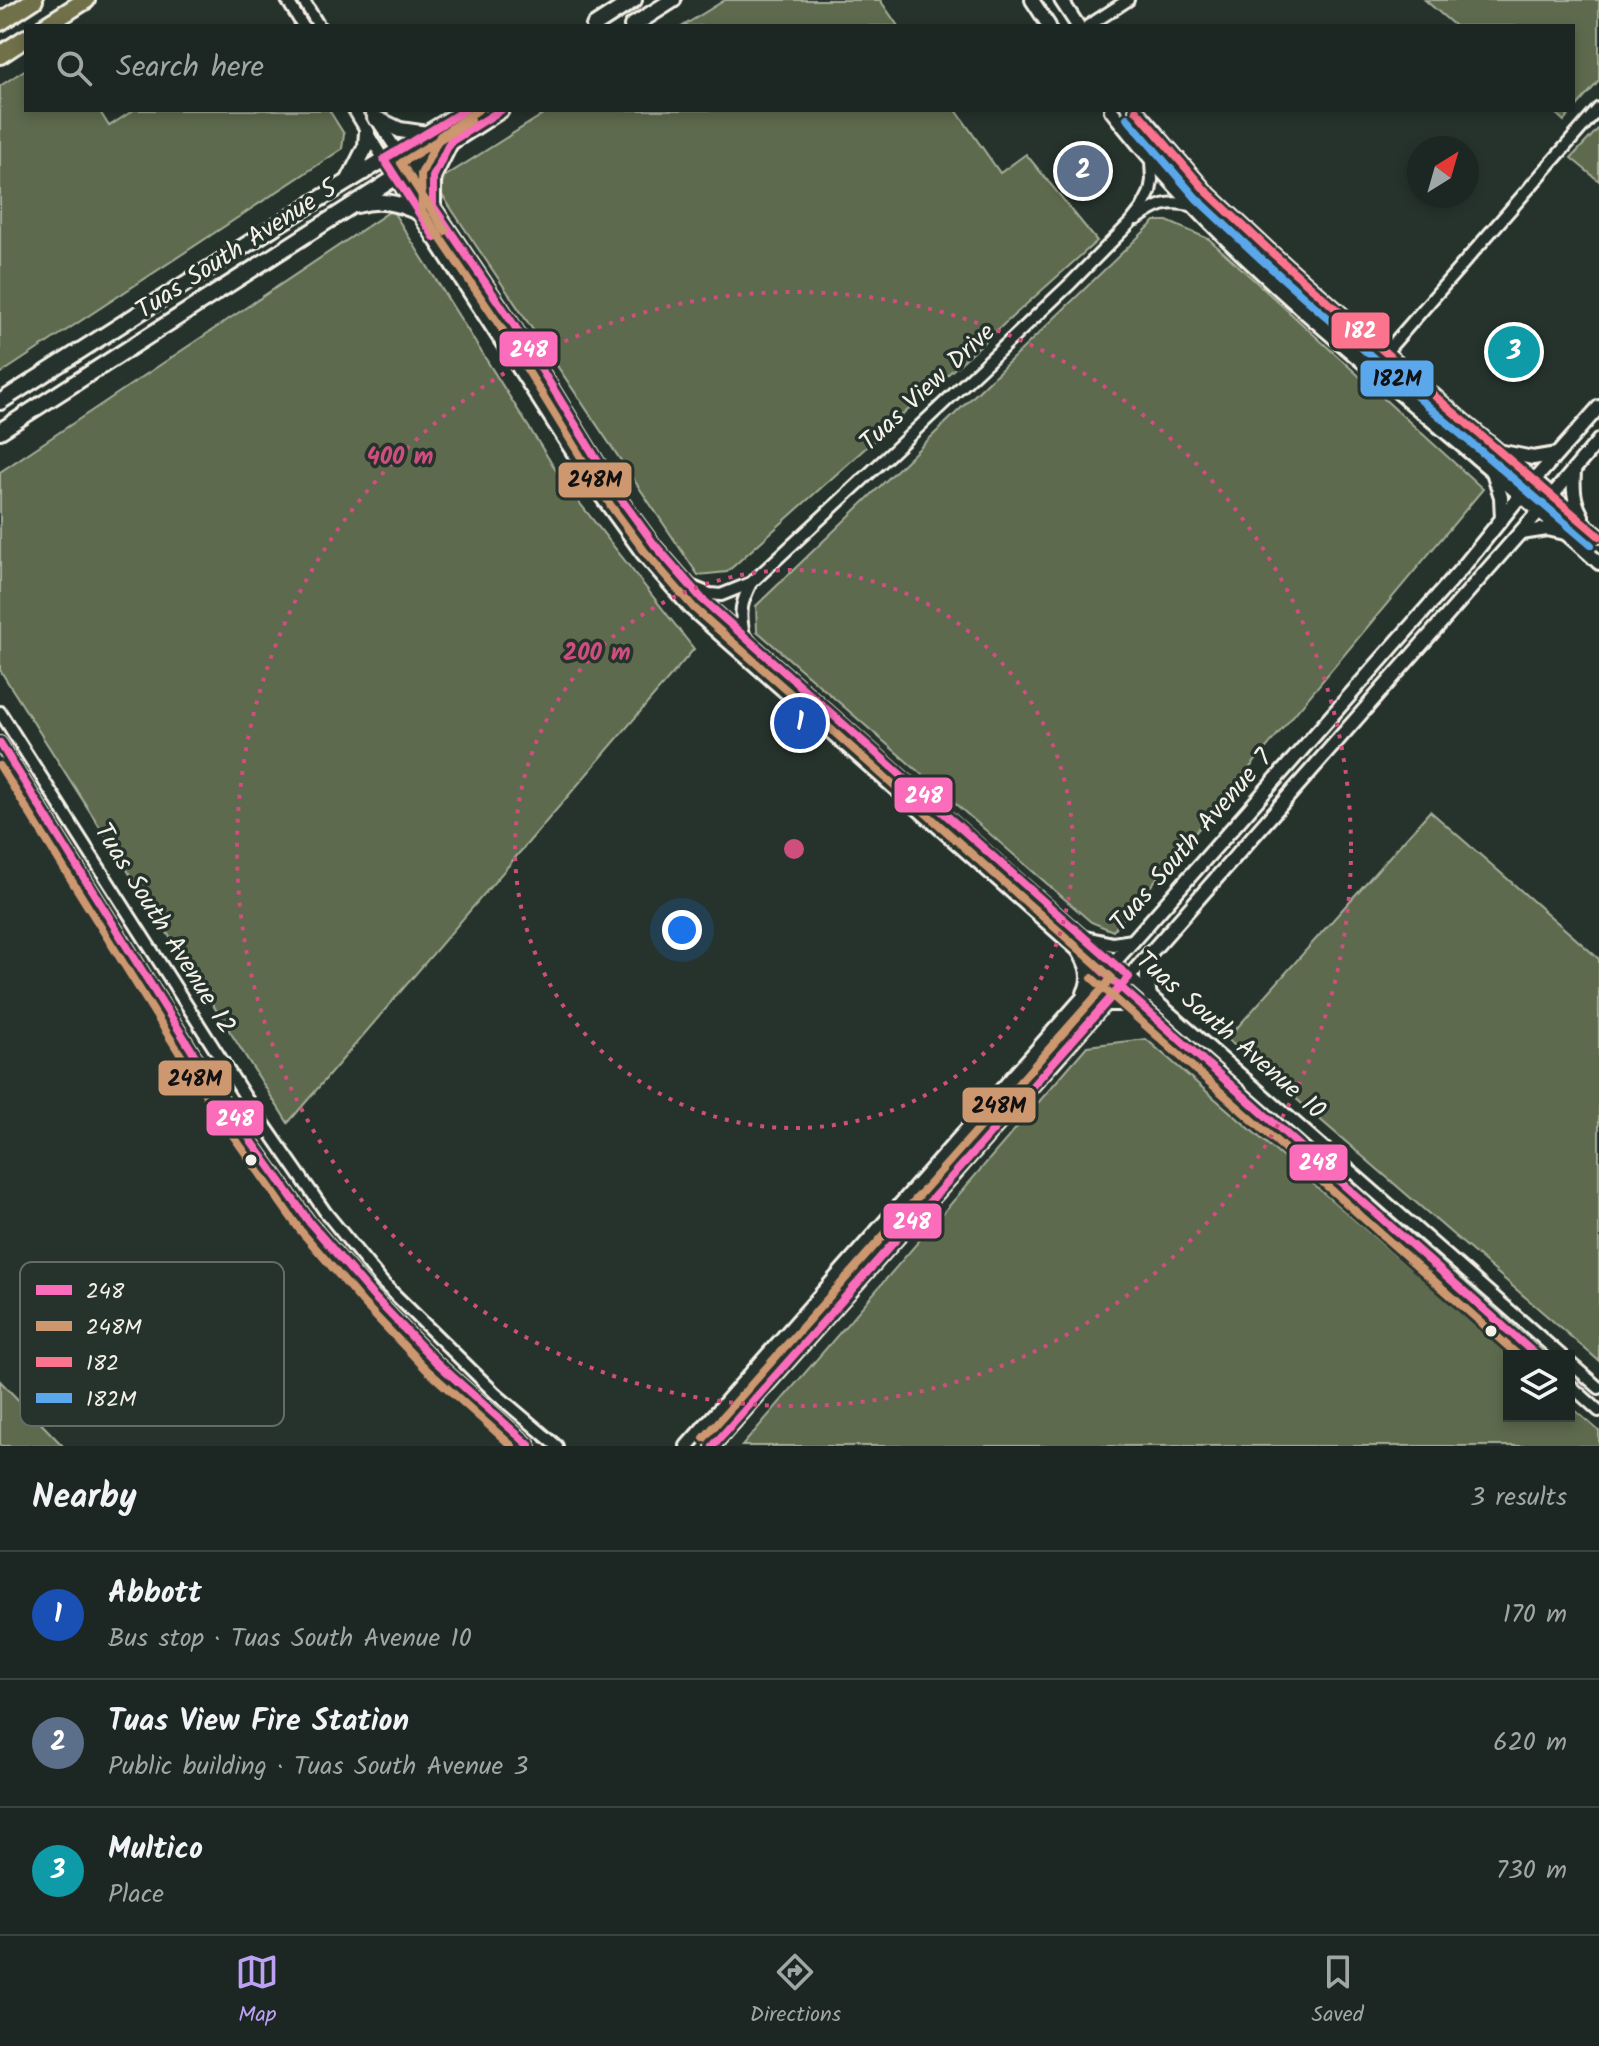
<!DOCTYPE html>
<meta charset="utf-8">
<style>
body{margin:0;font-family:Kalam,sans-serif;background:#29322f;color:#f1f3f6}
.controls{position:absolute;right:24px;bottom:24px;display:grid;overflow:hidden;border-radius:0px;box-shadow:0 4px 12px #0003}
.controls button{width:72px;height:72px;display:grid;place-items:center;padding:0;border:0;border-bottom:2px solid #3a4340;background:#1c2622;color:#f1f3f6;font:40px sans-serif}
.compass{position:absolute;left:1407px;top:136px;width:72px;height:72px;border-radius:50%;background:#1c2622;box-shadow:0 4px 12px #0003;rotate:37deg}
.you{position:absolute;left:682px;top:930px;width:28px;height:28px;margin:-20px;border:6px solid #fff;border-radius:50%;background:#1a73e8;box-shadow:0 0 0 12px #1a73e833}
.badge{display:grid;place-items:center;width:52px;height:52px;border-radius:50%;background:#bca0f2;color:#fff;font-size:26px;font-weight:700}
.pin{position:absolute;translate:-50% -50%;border:4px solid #fff;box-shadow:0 2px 8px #0006}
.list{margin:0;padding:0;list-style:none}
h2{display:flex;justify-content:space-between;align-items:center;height:104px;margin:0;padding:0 32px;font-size:34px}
h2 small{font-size:26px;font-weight:400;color:#a0a5a5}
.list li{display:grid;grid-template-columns:52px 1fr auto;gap:24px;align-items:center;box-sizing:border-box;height:128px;padding:0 32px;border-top:2px solid #3a4340}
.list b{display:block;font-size:30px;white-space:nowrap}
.list p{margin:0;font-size:26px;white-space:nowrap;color:#a0a5a5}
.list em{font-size:26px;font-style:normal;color:#a0a5a5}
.icon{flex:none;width:44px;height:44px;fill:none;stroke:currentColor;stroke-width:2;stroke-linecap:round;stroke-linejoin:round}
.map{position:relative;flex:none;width:1599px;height:1446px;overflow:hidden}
.search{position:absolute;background:#1c2622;box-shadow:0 4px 12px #0003;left:24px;right:24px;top:24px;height:88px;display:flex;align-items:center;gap:20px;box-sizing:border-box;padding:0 28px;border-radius:0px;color:#a0a5a5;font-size:30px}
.sheet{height:488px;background:#1c2622}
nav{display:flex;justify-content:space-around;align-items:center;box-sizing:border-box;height:112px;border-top:2px solid #3a4340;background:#1c2622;font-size:22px;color:#a0a5a5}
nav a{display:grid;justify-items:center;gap:4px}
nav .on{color:#bca0f2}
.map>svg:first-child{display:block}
</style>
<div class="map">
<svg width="1599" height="1446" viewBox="0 0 1599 1446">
<rect width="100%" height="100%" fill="#26332d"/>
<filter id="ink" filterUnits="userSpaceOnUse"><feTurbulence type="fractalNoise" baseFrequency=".0125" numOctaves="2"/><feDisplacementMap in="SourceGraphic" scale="16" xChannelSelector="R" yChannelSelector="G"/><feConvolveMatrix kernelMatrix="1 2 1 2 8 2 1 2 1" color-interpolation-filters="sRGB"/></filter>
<g filter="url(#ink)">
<!-- grass -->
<g fill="#5d6b4d" stroke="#a8ae9a" stroke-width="2">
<path d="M725 0H880L898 26H683Z"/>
<path d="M1425 0H1599V81L1564 121 1552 110H1573V26H1455Z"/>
<path d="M26 69V110H99L109 126 134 110H329L344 134 342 149 0 374V86Z"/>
<path d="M550 110H956L1000 173 1026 154 1097 241 727 572 698 575 440 192 444 177Z"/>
<path d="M1599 128V181L1571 158Z"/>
<path d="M392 210 564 483 694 649 288 1123 0 670V472Z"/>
<path d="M1155 221H1167L1209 239 1483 489 1113 931 1091 922 757 631 756 606Z"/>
<path d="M1430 811 1599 959V1361L1227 1039Z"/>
<path d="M1146 1039 1512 1356H1509V1416H1569V1405L1599 1431V1446H742L1087 1046Z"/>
<path d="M0 1381 63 1446H0Z"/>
</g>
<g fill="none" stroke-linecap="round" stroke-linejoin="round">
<!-- minor casing -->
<g stroke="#f4f1e8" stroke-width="16">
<g id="minor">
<path d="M287 0 303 26"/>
<path d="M303 0 319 26"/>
<path d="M1088 26 1128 0"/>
<path d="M354 110 394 177 600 496 642 554 690 609 1537 1356"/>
<path d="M370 110 514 325 621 499 654 544 702 599 1014 876 1562 1356"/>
<path d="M1137 219C1157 205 1167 200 1191 205"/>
<path d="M1386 352 1599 108"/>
<path d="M693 587 710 594 721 595 751 583 887 457 1071 283 1131 222 1142 208 1150 192 1152 180 1151 161"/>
<path d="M744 635C739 612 741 603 751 583"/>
<path d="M0 712 244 1095 326 1213 383 1283 496 1394 557 1446"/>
<path d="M0 743 227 1107 310 1223 373 1296 436 1362 530 1446"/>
<path d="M1569 1362 1599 1388"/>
<path d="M1569 1384 1599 1411"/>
</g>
</g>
<!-- tertiary casing -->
<g stroke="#f4f1e8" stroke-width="18">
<g id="tertiary">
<path d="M1032 0 1049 26"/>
<path d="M1061 0 1078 26"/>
<path d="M1111 110C1222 255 1373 369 1512 488 1541 513 1571 536 1599 563"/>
<path d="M1136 110 1205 190 1269 250 1445 405 1599 536"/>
<path d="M1503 452 1533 458 1557 454"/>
<path d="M1574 470C1573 488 1573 500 1582 516"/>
<path d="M1494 475 1501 497 1502 519"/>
<path d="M1521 533 1547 529 1565 533"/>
<path d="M1085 938 1113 944 1133 941"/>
<path d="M1078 950C1087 964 1092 977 1084 993"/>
<path d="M1147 957V979L1150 996"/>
<path d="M1105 1004H1138"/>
<path d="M687 1446 1463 567 1521 495 1599 407"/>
<path d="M713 1446 1168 933 1540 510 1599 440"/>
</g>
</g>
<!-- secondary casing -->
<g stroke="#f4f1e8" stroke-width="20">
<g id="secondary">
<path d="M594 26 634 0"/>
<path d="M632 26 673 0"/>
<path d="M375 118 400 130 427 134"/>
<path d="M349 180 366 146 367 132"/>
<path d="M357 205C380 198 397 203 418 212"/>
<path d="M433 206V177L450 143"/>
<path d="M0 402 274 227 465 110"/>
<path d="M0 431 501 110"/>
</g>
</g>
<!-- primary casing -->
<g stroke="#f4f1e8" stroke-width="22">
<g id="primary">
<path d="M0 22 34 0"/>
<path d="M45 26 86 0"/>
<path d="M0 55 26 38"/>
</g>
</g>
<!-- minor -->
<use href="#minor" stroke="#26332d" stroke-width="10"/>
<!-- tertiary -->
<use href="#tertiary" stroke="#26332d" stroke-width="12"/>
<!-- secondary -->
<use href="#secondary" stroke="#26332d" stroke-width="14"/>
<!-- primary -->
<use href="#primary" stroke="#6f714a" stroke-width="16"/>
<!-- bus-1 casing -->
<g stroke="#26332d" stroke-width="14">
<g id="bus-1">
<path d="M501 110 450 142 433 177V206L514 325 621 499 654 544 702 599 1129 977 713 1446"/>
<path d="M435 238 384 159 465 110"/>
<path d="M0 743 227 1107 310 1223 373 1296 436 1362 530 1446"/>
<path d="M1100 969 1537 1356"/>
</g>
</g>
<!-- bus-2 casing -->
<g stroke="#26332d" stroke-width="14">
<g id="bus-2">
<path d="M478 110 440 136 421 174 422 211 504 332 611 506 645 552 694 608 1112 978 704 1438"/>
<path d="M445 231 401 163 471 120"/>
<path d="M0 766 217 1113 300 1230 364 1304 427 1370 512 1446"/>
<path d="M1092 978 1519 1356"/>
</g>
</g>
<!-- bus-3 casing -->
<g stroke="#26332d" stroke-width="14">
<path id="bus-3" d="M1136 110 1205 190 1269 250 1445 405 1599 536"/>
</g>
<!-- bus-4 casing -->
<g stroke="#26332d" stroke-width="14">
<path id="bus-4" d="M1127 118 1196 198 1261 259 1437 414 1591 545"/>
</g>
<!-- bus-1 -->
<use href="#bus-1" stroke="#fb6dba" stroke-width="8"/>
<!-- bus-2 -->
<use href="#bus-2" stroke="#cd976f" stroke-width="8"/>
<!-- bus-3 -->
<use href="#bus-3" stroke="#fc738d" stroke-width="8"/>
<!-- bus-4 -->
<use href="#bus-4" stroke="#5aa8eb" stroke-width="8"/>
</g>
</g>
<!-- distance rings -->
<g fill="none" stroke="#ce4e7e" stroke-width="4" stroke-dasharray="4 8">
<circle cx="794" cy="849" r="279"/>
<circle cx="794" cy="849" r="557"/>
</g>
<!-- markers -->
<g fill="#f4f1e8" stroke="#26332d" stroke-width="3">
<circle cx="251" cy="1160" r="7"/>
<circle cx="1491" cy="1331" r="7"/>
</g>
<g text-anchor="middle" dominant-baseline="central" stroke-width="7" stroke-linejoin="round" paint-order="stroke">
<!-- street labels -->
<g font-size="26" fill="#f4f1e8" stroke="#26332d">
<text transform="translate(237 250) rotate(-33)">Tuas South Avenue 5</text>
<text transform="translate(928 388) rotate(-43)">Tuas View Drive</text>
<text transform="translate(1192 841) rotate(-49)">Tuas South Avenue 7</text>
<text transform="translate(164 929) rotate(58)">Tuas South Avenue 12</text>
<text transform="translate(1230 1036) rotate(41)">Tuas South Avenue 10</text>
</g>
</g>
<!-- legend -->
<rect x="20" y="1262" width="264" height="164" rx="12" fill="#26332d" stroke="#646c65" stroke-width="2"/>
<rect x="36" y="1285" width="36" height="10" fill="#fb6dba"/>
<rect x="36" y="1321" width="36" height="10" fill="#cd976f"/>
<rect x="36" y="1357" width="36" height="10" fill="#fc738d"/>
<rect x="36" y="1393" width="36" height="10" fill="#5aa8eb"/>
<g font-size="22" fill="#f4f1e8">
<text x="86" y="1298">248</text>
<text x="86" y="1334">248M</text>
<text x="86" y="1370">182</text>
<text x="86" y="1406">182M</text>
</g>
<circle cx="794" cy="849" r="12" fill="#ce4e7e" stroke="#26332d" stroke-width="4"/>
<g font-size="24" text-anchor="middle" font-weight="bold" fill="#ce4e7e" stroke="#26332d" stroke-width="7" stroke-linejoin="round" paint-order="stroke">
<text x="400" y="464">400 m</text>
<text x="597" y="660">200 m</text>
</g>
<g stroke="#26332d" stroke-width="3">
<rect x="1330" y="311" width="61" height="39" rx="8" fill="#fc738d"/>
<rect x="498" y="330" width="61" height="38" rx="8" fill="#fb6dba"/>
<rect x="1359" y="359" width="76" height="39" rx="8" fill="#5aa8eb"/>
<rect x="557" y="461" width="76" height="38" rx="8" fill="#cd976f"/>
<rect x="893" y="776" width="61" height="38" rx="8" fill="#fb6dba"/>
<rect x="157" y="1059" width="76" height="38" rx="8" fill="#cd976f"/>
<rect x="961" y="1086" width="76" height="38" rx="8" fill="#cd976f"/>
<rect x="205" y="1099" width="60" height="38" rx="8" fill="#fb6dba"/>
<rect x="1288" y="1143" width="61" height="39" rx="8" fill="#fb6dba"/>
<rect x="882" y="1202" width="61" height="38" rx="8" fill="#fb6dba"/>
</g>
<g font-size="22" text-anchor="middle" font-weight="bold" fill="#fff">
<text x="1360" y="338">182</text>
<text x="529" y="357">248</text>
<text x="924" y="803">248</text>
<text x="235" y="1126">248</text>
<text x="1318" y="1170">248</text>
<text x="912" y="1229">248</text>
</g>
<g font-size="22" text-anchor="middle" font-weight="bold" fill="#111">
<text x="1397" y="386">182M</text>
<text x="595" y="487">248M</text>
<text x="195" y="1086">248M</text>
<text x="999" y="1113">248M</text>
</g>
</svg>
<div class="controls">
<button><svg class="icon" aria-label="layers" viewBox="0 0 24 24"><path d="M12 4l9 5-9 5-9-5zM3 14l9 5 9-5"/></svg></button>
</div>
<svg class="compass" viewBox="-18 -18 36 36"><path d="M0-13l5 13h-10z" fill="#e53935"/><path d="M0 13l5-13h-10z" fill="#a0a5a5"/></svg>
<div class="you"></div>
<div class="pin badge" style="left:800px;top:723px;background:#1a4fb4">1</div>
<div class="pin badge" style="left:1083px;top:171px;background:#5c6f8a">2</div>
<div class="pin badge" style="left:1514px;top:352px;background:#0f9aa8">3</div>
<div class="search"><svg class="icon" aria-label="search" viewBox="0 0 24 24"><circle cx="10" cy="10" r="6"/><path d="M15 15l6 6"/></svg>Search here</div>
</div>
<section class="sheet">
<h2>Nearby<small>3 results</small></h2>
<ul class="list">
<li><span class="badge" style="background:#1a4fb4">1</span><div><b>Abbott</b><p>Bus stop · Tuas South Avenue 10</p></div><em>170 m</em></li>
<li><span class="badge" style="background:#5c6f8a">2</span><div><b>Tuas View Fire Station</b><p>Public building · Tuas South Avenue 3</p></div><em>620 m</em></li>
<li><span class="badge" style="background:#0f9aa8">3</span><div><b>Multico</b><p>Place</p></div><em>730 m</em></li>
</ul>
</section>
<nav>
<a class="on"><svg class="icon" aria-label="map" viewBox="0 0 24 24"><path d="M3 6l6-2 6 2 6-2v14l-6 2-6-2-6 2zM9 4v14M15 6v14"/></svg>Map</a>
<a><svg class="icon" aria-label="directions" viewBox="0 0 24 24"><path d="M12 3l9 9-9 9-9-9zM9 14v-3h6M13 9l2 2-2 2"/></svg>Directions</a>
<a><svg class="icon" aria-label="saved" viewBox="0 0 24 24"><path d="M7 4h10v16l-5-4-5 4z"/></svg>Saved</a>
</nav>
